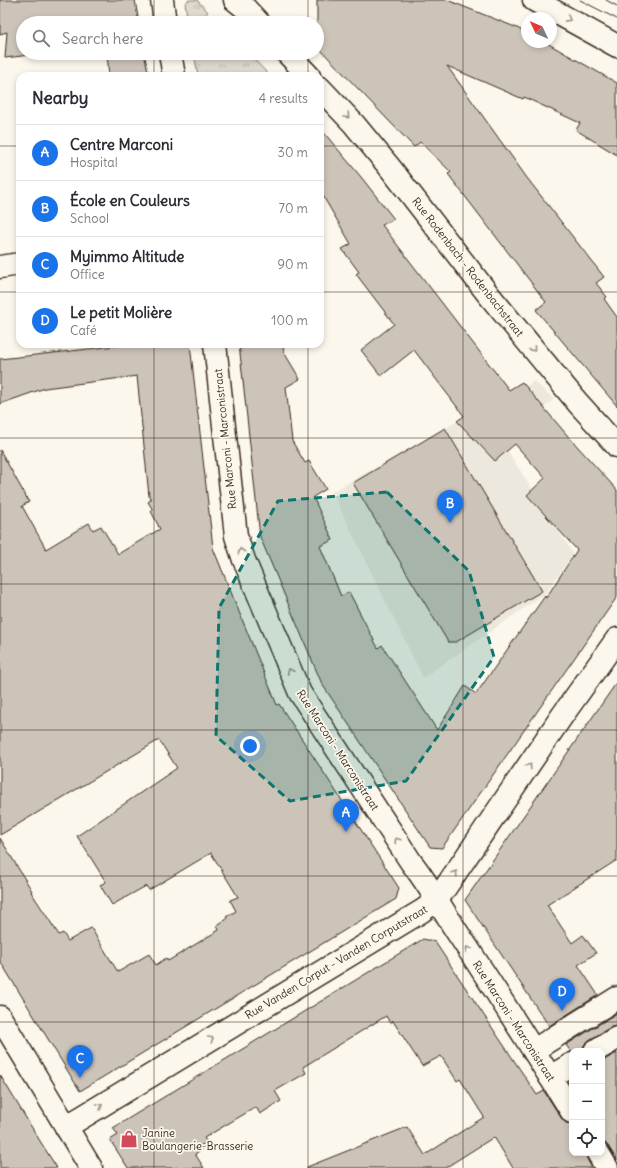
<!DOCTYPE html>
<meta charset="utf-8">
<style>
body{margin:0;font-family:Delius,sans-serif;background:#f7f7f7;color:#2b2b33}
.controls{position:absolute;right:12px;bottom:12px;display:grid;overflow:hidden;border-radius:8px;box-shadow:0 2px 6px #0003}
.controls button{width:36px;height:36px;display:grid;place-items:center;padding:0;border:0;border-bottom:1px solid #e1e1e2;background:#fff;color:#2b2b33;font:20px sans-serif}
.compass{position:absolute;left:521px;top:12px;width:36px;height:36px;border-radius:50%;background:#fff;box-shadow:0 2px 6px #0003;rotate:314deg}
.you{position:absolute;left:250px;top:746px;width:14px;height:14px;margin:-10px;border:3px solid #fff;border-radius:50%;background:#1a73e8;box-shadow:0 0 0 6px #1a73e833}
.badge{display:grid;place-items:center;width:26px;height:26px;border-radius:50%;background:#1a73e8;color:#fff;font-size:13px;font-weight:700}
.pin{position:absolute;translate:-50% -33px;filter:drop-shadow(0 1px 2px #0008)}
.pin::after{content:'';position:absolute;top:21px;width:14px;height:12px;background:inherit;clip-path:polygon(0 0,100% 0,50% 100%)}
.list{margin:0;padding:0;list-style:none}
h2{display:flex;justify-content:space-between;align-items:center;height:52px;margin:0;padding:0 16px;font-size:17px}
h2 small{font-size:13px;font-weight:400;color:#7c7c81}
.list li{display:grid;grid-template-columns:26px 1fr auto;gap:12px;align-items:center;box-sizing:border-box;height:56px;padding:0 16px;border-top:1px solid #e1e1e2}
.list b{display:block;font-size:15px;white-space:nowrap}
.list p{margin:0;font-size:13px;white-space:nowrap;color:#7c7c81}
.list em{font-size:13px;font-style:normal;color:#7c7c81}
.icon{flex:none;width:22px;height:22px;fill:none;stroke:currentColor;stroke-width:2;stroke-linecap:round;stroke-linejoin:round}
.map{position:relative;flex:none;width:617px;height:1168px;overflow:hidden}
.search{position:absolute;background:#fff;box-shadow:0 2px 6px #0003;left:16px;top:16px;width:308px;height:44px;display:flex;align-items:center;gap:10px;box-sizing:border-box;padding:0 14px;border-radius:22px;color:#7c7c81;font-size:15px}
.panel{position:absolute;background:#fff;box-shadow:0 2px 6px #0003;left:16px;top:72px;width:308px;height:276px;border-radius:12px}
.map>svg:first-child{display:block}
</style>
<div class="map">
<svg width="617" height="1168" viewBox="0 0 617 1168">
<defs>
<pattern id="grass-tufts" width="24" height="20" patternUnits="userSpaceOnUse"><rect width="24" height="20" fill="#dfd9ce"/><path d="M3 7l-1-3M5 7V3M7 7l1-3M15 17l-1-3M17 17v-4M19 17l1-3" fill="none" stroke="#c0bab0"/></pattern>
</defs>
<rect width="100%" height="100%" fill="#fbf7ec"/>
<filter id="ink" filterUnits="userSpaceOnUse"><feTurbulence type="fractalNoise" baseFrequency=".025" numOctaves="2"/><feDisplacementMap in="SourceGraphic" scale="8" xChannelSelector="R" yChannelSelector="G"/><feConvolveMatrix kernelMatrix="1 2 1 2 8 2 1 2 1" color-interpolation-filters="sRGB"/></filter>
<g filter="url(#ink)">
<!-- built -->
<path fill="#ede8dd" d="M534 381 554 399 502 442 573 554 546 593 423 678 332 492 464 418 493 409Z"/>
<!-- grass -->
<g fill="url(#grass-tufts)" stroke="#8d8276">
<path d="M189 0H197L208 12 202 18 207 23H188L185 3Z"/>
<path d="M194 53H248L270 76H198Z"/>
</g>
<!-- building -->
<g fill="#ccc4b9" stroke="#3b2a1e">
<path d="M0 0H135L139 23H23V53H47L5 58 7 32 0 34Z"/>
<path d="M317 0H447L515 27 527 33V42H545L617 83V155L576 130 580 123 524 97 523 99 447 66 527 178 604 277 596 283 607 297 604 299 617 317V406L536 310 546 302 448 174 451 172 420 142 414 147 317 46Z"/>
<path d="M107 53H144L149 76H109Z"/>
<path d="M320 128 361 177 394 219 382 225 509 390 522 382 567 435 617 490V597L442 848 430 847 322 684 260 537 239 344H282L285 354 300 379 286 387 292 441 305 463 309 461 326 489 313 497 333 540 320 546 341 596 349 592 378 648 382 645 437 730 465 686 476 694 545 596 546 598 577 550 527 495 545 478 515 444 495 461 457 421 464 416 414 350 381 376 361 350 394 324 356 274 359 272 342 249 351 244 320 191Z"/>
<path d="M133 344H190L213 548 277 705 279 704 399 888 396 899 80 1091 0 961V838L32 891 31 892 59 935 63 933 68 941 91 928 118 972 149 954 156 965 166 958 168 961 219 930 217 925 227 919 226 917 236 911 230 900 238 897 211 853 149 890 146 886 112 905 100 885 106 882 77 836 177 768 159 740 0 835V450L29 502 22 506 46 549 89 523 93 530 101 526 118 554 160 529 151 511 153 510 148 502 151 500 149 496 137 376 45 388 0 404V359Z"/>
<path d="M445 428 542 591 456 642H448L353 483Z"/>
<path d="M617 682V860L547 905 572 943 583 935 596 953 578 965 598 995 549 1026 465 900Z"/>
<path d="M423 939 435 942 537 1095 544 1091 562 1119 566 1123 572 1124V1153H586L587 1159 592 1168H513L494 1137 445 1168H307V1167L407 1127 425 1155 484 1117 460 1079 457 1081 441 1056 422 1066 393 1021 390 1023 386 1016 303 1067 306 1073 275 1091 281 1101 260 1114 256 1107 204 1138 207 1142 200 1146 202 1149 195 1154 204 1168H128L110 1140 118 1135 113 1128Z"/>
<path d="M617 1013V1026L611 1027 589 1040 584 1045 583 1051 571 1052 566 1045Z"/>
<path d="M617 1053V1160L608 1146 602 1142V1061Z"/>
<path d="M0 1075 40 1141 57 1168H0Z"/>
</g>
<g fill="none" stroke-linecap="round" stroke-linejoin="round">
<!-- minor casing -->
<g stroke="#3b2a1e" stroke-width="25">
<g id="minor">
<path d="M162 0 165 23"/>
<path d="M235 0 245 8 259 23"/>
<path d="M170 53 174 76"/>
<path d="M287 53 309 76"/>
<path d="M320 88 354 124 391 169 488 294 578 403 617 446"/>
<path d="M0 267 20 264"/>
<path d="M215 344 236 536 244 560 300 693 411 862C430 886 444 913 461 938 499 995 535 1053 572 1112"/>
<path d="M534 1050 617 998"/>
<path d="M595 1051 617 1038"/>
<path d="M550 1077 572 1064"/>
<path d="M66 1127 422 911 437 900 562 716 617 639"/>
<path d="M598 1153 607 1168"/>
</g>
</g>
<!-- major casing -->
<g stroke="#3b2a1e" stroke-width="25">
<g id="major">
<path d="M534 0 617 46"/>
<path d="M0 1017 91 1168"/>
</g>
</g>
<!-- minor -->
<use href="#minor" stroke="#fbf7ec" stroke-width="22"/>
<!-- major -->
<use href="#major" stroke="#fbf7ec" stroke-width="22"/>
<!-- tram -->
<g stroke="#3b2a1e" stroke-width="1">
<path d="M580 0 617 19"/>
<path d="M606 0 617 6"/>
</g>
</g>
<!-- one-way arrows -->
<defs><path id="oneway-chevron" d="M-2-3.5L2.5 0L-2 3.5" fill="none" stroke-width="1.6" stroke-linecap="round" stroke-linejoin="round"/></defs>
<g stroke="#9b9085">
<use href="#oneway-chevron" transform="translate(568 19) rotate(29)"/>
<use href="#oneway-chevron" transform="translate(347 116) rotate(47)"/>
<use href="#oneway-chevron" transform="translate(533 349) rotate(51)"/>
<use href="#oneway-chevron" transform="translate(241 551) rotate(-108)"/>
<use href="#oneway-chevron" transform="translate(290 671) rotate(-113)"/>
<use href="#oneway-chevron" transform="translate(529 766) rotate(-56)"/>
<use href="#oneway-chevron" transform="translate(397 840) rotate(-124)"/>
<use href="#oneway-chevron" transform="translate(455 873) rotate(-56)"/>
<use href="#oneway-chevron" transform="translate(468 949) rotate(-123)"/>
<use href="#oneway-chevron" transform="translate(211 1039) rotate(-31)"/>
<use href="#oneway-chevron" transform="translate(100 1106) rotate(-31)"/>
</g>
</g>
<!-- marked area -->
<path fill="#0f766e" fill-opacity="0.2" stroke="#0f766e" stroke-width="3" stroke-dasharray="8 5" stroke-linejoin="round" d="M387 492 469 571 494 657 406 781 290 801 216 736 219 608 278 501Z"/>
<!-- grid -->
<path fill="none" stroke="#3b2a1e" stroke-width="1" stroke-opacity="0.55" d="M154 0V23M308 0V23M463 0V1168M154 53V76M308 53V76M0 146H20M320 146H617M0 292H20M320 292H617M154 344V1168M308 344V1168M0 438H617M0 584H617M0 730H617M0 876H617M0 1022H617"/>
<!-- icons -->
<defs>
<g id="shop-bare" transform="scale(1.38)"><path d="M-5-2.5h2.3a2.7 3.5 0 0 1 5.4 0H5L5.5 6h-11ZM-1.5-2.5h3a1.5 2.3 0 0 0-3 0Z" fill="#d1495b" stroke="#fbf7ec" stroke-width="2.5" paint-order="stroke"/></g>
</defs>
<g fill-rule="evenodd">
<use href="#shop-bare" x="129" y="1139"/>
</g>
<g text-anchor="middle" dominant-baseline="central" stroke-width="3.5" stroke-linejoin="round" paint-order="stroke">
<!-- street labels -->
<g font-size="11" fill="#3b2a1e" stroke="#fbf7ec">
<text transform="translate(468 267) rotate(52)">Rue Rodenbach - Rodenbachstraat</text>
<text transform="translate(225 439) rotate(-96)">Rue Marconi - Marconistraat</text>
<text transform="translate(338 750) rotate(57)">Rue Marconi - Marconistraat</text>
<text transform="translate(336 962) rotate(-31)">Rue Vanden Corput - Vanden Corputstraat</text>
<text transform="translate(514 1021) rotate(57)">Rue Marconi - Marconistraat</text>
</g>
<!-- poi labels -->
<g font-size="11" fill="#3b2a1e" stroke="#fbf7ec" text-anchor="start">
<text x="142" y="1133">Janine<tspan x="142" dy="13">Boulangerie-Brasserie</tspan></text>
</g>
</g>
</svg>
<div class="controls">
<button>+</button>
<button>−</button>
<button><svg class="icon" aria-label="locate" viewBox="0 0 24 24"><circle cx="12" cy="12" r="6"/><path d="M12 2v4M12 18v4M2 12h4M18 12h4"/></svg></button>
</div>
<svg class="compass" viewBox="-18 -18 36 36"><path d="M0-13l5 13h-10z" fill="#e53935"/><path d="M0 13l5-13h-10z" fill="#7c7c81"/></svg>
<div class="you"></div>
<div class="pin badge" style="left:346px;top:832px">A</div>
<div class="pin badge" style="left:450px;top:523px">B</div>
<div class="pin badge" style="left:80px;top:1078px">C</div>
<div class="pin badge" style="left:562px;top:1011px">D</div>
<div class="search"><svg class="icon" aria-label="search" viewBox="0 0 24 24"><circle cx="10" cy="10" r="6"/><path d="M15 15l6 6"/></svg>Search here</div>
<section class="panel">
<h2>Nearby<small>4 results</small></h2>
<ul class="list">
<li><span class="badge">A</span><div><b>Centre Marconi</b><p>Hospital</p></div><em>30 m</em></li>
<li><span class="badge">B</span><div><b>École en Couleurs</b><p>School</p></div><em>70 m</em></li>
<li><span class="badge">C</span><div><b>Myimmo Altitude</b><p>Office</p></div><em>90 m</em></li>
<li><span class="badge">D</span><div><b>Le petit Molière</b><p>Café</p></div><em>100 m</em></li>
</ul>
</section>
</div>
